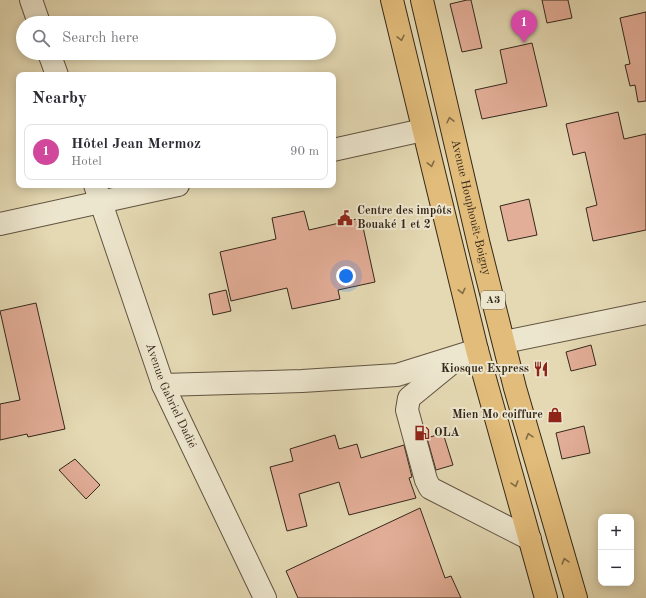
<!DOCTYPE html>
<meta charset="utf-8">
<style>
body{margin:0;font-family:"Old Standard TT",serif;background:#f2f2f3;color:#2b2b33}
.controls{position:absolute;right:12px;bottom:12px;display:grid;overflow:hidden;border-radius:8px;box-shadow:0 2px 10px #0003}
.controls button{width:36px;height:36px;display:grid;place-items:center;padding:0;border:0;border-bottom:1px solid #e1e1e2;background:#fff;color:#2b2b33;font:20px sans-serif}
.you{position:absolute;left:346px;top:276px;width:14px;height:14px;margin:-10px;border:3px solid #fff;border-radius:50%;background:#1a73e8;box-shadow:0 0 0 6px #1a73e833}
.badge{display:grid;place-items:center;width:26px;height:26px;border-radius:50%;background:#8f2418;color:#fff;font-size:13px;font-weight:700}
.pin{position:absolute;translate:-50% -33px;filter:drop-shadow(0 1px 2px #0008)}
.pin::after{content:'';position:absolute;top:21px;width:14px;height:12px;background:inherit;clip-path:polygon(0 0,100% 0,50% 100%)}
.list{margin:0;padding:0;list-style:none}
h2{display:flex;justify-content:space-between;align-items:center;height:52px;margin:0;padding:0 16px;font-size:17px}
h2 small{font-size:13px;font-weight:400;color:#7c7c81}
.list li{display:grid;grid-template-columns:26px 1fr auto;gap:12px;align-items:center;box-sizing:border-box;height:56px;margin:0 8px 8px;padding:0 8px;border:1px solid #e1e1e2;border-radius:8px}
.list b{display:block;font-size:15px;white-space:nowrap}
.list p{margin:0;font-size:13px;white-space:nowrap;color:#7c7c81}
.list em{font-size:13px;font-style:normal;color:#7c7c81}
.icon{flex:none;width:22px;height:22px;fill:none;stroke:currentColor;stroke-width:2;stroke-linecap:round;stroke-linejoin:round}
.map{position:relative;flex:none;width:646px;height:598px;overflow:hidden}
.search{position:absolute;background:#fff;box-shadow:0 2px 10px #0003;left:16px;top:16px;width:320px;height:44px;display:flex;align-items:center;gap:10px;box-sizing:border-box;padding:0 14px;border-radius:22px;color:#7c7c81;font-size:15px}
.panel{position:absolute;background:#fff;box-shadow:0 2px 10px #0003;left:16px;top:72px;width:320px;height:116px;border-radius:8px}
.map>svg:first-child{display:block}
</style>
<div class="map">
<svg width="646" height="598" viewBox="0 0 646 598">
<rect width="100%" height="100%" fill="#e4d9b3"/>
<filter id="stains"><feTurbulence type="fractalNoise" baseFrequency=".005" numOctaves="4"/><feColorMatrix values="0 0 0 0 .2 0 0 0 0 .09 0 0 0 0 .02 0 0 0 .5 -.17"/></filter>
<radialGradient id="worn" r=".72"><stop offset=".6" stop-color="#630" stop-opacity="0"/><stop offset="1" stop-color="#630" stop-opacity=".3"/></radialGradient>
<!-- building -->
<g fill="#e3ae98" stroke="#35281b">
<path d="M467 0H471L482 48 462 52 450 4Z"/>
<path d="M542 0H568L572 18 547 23Z"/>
<path d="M646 12V101L638 102 635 85 630 86 625 65 630 64 620 18Z"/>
<path d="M532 43 547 106 482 119 475 90 507 83 500 50Z"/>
<path d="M618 112 624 139 646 134V230L593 241 586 208 597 205 585 152 573 155 566 124Z"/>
<path d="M529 199 537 235 508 241 500 206Z"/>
<path d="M304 211 309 230 361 218 375 282 338 290 340 299 292 309 287 288 231 301 220 252 276 239 272 218Z"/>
<path d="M226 290 231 311 213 315 209 294Z"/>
<path d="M36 303 65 429 28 437 27 434 0 440V404L20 400 0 311Z"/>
<path d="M591 345 596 365 571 371 566 352Z"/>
<path d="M584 426 590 453 562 459 556 433Z"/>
<path d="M443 433 453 465 436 470 427 438Z"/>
<path d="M335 435 339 449 357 444 361 458 404 445 412 477 409 478 416 498 349 515 339 482 299 494 307 526 287 531 270 467 293 461 290 449Z"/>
<path d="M75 459 100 485 86 499 59 470Z"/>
<path d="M420 508 445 578 451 576 461 598H298L286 571Z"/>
</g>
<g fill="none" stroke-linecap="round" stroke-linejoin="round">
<!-- minor casing -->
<g stroke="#615441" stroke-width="24">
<g id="minor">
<path d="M31 0 39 23"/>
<path d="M49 53 57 75"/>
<path d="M333 150 423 130"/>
<path id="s1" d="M95 185 163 385 265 598"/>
<path d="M0 224 178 185"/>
<path d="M504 342 646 313"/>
<path d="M453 362 409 398 407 410 426 480 430 488 530 539"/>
<path d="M163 385 302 381 397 375 477 350"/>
</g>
</g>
<!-- highway casing -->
<g stroke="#35281b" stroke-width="24">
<g id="highway">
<path d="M392 0 477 350 546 598"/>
<path id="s2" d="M422 0 479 245 515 388 576 598"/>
</g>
</g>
<!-- minor -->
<use href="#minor" stroke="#ede6ce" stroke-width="22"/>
<!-- highway -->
<use href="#highway" stroke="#e2bc7a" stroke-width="22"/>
</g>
<!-- one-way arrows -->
<defs><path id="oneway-chevron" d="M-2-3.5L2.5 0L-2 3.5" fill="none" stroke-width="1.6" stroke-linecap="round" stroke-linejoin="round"/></defs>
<g stroke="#836b46">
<use href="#oneway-chevron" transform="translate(401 38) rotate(77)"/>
<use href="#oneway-chevron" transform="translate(450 120) rotate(-103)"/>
<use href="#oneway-chevron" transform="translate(431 164) rotate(76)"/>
<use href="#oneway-chevron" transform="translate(462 291) rotate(76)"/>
<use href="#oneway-chevron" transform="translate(529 436) rotate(-106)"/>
<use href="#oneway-chevron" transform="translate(515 484) rotate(74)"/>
<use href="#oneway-chevron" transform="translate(565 561) rotate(-106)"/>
</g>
<!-- icons -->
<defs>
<g id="civic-bare" transform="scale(1.2)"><path d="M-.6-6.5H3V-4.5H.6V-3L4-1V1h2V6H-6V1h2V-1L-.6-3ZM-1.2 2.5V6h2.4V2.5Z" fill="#8f2418" stroke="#ede6ce" stroke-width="2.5" paint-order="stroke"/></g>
<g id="restaurant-bare" transform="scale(1.2)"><path d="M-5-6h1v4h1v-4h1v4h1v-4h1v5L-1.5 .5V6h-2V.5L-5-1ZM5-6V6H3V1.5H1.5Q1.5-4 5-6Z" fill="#8f2418" stroke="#ede6ce" stroke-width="2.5" paint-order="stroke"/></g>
<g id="shop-bare" transform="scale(1.2)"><path d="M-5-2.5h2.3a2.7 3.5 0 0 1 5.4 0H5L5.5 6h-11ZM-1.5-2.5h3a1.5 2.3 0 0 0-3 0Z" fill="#8f2418" stroke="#ede6ce" stroke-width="2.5" paint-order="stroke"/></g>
<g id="fuel-bare" transform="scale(1.2)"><path d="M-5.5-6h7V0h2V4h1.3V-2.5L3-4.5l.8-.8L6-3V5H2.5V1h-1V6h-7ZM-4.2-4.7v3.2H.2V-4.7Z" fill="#8f2418" stroke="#ede6ce" stroke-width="2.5" paint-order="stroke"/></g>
</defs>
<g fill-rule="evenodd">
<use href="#civic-bare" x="345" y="218"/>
<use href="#restaurant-bare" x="541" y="369"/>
<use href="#shop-bare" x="555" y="415"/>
<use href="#fuel-bare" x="422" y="433"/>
</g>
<g text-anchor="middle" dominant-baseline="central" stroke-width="4" stroke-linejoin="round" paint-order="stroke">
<!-- shield labels -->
<rect fill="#ede6ce" stroke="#6c6151" stroke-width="1" x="481" y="291" width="24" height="18" rx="3"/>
<g font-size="11" font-weight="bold" fill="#35281b">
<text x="493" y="300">A3</text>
</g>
<!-- street labels -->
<g font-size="12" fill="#35281b" stroke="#ede6ce">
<text stroke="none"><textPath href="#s2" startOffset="213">Avenue Houphouët-Boigny</textPath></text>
<text stroke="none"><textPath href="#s1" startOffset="224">Avenue Gabriel Dadié</textPath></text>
</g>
<!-- poi labels -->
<g font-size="12" font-weight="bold" fill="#35281b" stroke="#ede6ce" text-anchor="start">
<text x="357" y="211">Centre des impôts<tspan x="357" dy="14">Bouaké 1 et 2</tspan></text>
<text x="529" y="369" text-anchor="end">Kiosque Express</text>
<text x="543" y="415" text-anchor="end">Mien Mo coiffure</text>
<text x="434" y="433">OLA</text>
</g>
</g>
<rect width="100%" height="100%" filter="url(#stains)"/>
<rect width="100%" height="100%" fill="url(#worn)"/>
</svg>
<div class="controls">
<button>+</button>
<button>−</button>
</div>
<div class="you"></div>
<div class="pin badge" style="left:524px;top:43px;background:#d1479c">1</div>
<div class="search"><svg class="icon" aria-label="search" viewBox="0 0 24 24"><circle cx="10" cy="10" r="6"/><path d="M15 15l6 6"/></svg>Search here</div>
<section class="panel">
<h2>Nearby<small></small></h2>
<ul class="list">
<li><span class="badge" style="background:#d1479c">1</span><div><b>Hôtel Jean Mermoz</b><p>Hotel</p></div><em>90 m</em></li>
</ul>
</section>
</div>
